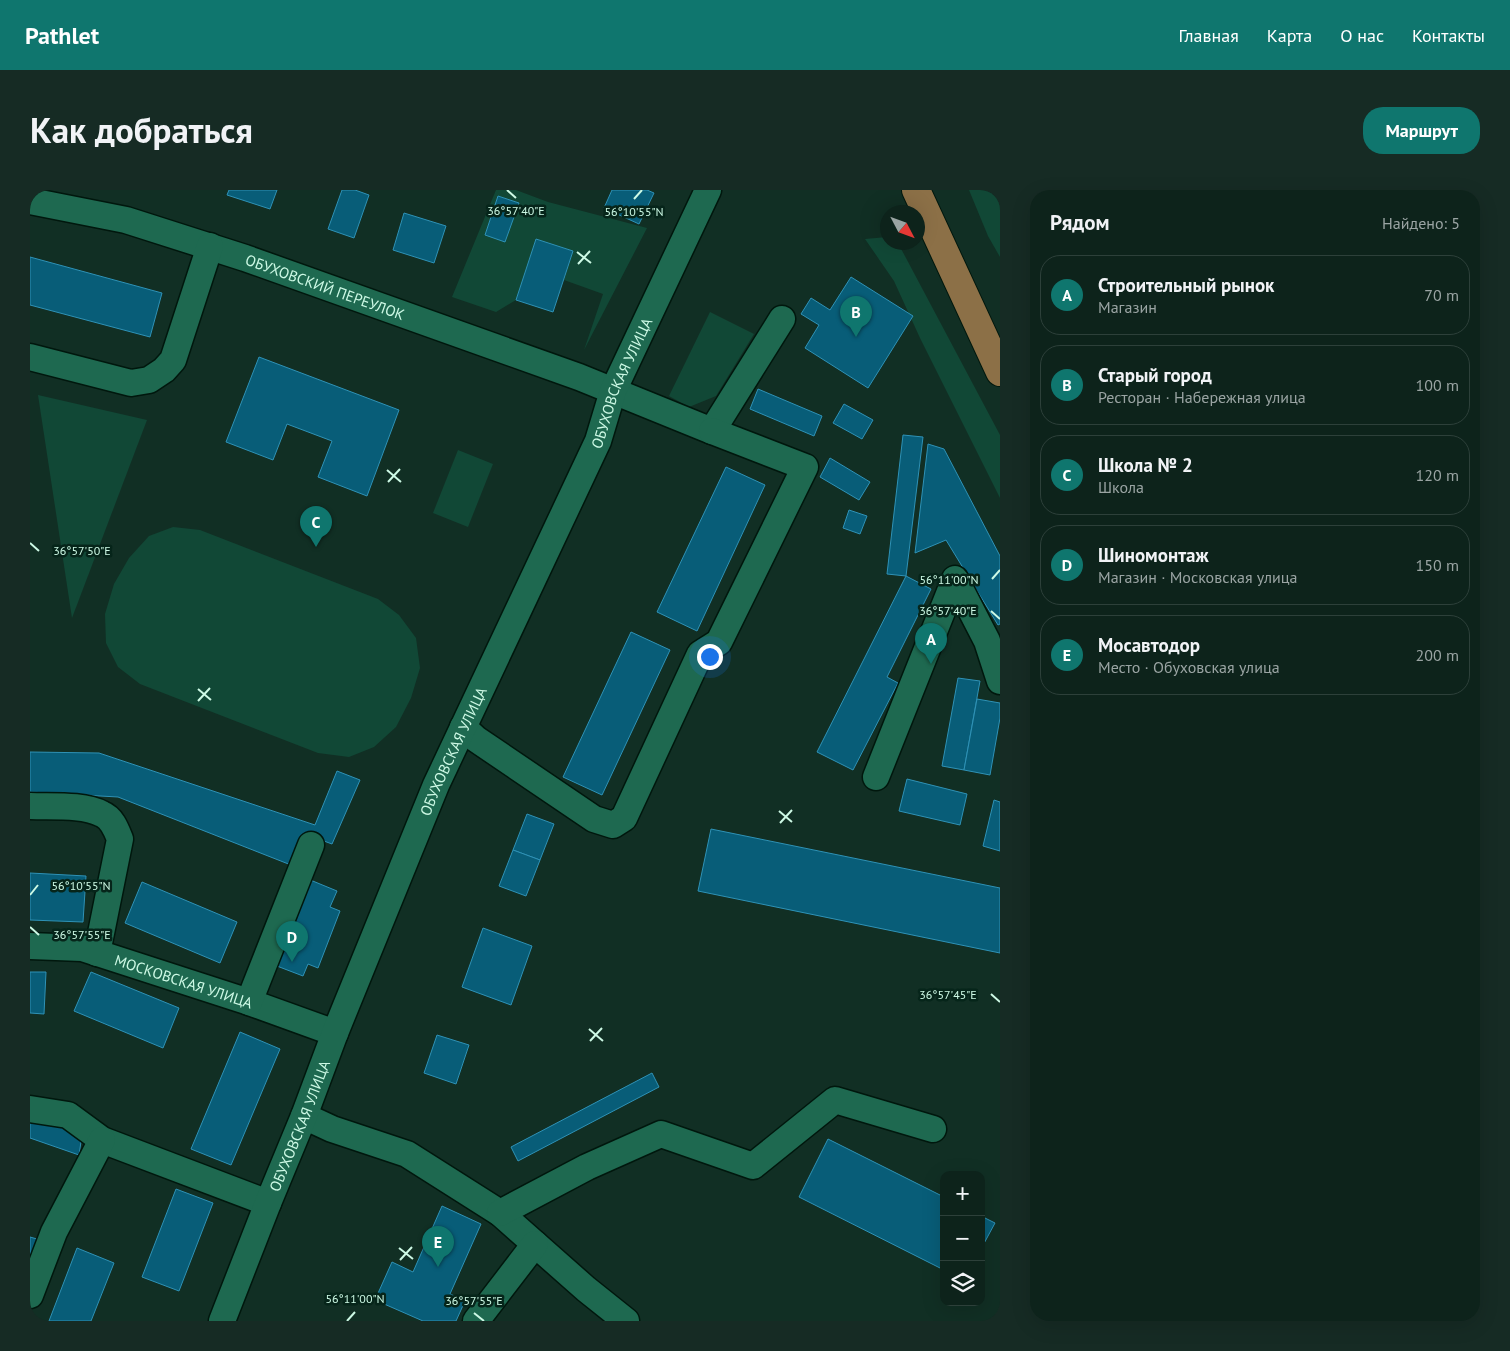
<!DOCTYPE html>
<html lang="ru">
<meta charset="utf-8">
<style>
body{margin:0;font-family:"PT Sans",sans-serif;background:#162b24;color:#f1f3f6}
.controls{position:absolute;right:15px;bottom:15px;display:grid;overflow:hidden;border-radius:10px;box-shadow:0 5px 20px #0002}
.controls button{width:45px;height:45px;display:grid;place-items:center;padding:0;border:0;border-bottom:1px solid #2d403a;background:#0d231b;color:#f1f3f6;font:25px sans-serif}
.compass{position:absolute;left:850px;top:15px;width:45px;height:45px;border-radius:50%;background:#0d231b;box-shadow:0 5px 20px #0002;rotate:131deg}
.you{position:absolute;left:679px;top:466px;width:18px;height:18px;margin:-12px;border:4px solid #fff;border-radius:50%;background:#1a73e8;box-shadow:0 0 0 8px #1a73e833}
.badge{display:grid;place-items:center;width:32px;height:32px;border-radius:50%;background:#0f766e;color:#fff;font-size:16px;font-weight:700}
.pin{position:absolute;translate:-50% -41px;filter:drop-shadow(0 1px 2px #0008)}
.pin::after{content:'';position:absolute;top:26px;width:18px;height:15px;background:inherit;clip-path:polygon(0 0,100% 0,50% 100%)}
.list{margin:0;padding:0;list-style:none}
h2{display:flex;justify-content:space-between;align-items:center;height:65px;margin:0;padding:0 20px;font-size:21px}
h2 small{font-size:16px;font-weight:400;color:#9aa4a3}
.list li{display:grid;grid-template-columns:32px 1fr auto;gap:15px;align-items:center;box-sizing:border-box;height:80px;margin:0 10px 10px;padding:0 10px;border:1px solid #2d403a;border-radius:20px}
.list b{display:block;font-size:19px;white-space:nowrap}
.list p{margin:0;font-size:16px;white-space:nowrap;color:#9aa4a3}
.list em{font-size:16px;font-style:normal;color:#9aa4a3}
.icon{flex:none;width:28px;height:28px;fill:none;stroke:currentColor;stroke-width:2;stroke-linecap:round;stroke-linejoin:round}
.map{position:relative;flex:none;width:970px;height:1131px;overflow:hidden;border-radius:20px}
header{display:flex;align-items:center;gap:30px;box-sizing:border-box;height:70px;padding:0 25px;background:#0f766e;color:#fff}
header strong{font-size:24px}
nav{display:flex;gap:28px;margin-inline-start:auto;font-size:18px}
.intro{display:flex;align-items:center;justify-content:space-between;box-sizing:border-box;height:120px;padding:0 30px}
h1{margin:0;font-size:35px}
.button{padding:12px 22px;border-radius:20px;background:#0f766e;color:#fff;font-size:18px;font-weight:700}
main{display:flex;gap:30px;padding:0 30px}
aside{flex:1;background:#0d231b;border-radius:20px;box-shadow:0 5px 20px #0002}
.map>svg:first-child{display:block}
</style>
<header>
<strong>Pathlet</strong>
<nav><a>Главная</a><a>Карта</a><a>О нас</a><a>Контакты</a></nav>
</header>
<div class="intro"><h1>Как добраться</h1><a class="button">Маршрут</a></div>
<main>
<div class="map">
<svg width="970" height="1131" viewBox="0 0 970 1131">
<rect width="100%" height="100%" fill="#112f24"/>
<!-- green -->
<g fill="#114836">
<path d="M466 0H486L518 12 617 38 554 160 573 104 534 90 543 61 506 49 486 110 466 122 422 107Z"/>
<path d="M939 0H970V67L958 46Z"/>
<path d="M857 47 858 52 868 53 970 245V308L890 148 864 91 835 49Z"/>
<path d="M680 122 724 144 686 206 659 217 639 206Z"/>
<path d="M8 205 117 230 42 428Z"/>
<path d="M428 260 463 274 438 337 403 323Z"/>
<path d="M143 337 170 340 348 409 369 425 386 448 390 478 381 508 366 537 344 557 319 567 288 563 110 494 88 477 76 453 75 424 84 394 99 368 119 346Z"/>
</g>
<!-- building -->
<g fill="#085d78" stroke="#2f92b6">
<path d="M199 0H247L240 19 197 5Z"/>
<path d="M312 0H325L339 5 324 48 298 39Z"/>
<path d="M582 0H617L624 3 609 34 574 18Z"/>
<path d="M468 6 489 13 475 52 455 45Z"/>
<path d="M374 23 416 36 404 73 363 60Z"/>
<path d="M506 49 543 61 523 122 486 110Z"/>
<path d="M0 67 132 103 120 147 0 115Z"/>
<path d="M821 87 883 126 838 198 775 158 789 135 771 124 781 108 800 120Z"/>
<path d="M229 167 369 220 337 306 288 287 302 251 257 234 243 270 196 252Z"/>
<path d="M728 199 792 226 784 246 720 219Z"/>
<path d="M814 214 843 230 832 249 803 233Z"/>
<path d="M873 245 893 247 876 386 857 384Z"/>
<path d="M898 254 914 259 970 366V434L968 435 916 350 885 363Z"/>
<path d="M800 268 840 292 829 310 790 287Z"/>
<path d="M696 277 735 295 667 441 627 422Z"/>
<path d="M819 320 837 326 830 344 813 338Z"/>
<path d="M876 386 901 399 857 487 868 493 823 580 787 562Z"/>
<path d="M601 442 640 460 572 605 533 587Z"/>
<path d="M928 488 950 491 934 580 912 576Z"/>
<path d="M947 509 970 513V528L960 585 934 580Z"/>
<path d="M0 562 69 563 285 635 307 581 330 590 302 654 275 644 261 675 88 607 0 602Z"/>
<path d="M877 589 937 604 930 635 869 621Z"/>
<path d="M964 610 970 612V661L953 656Z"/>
<path d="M497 624 524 634 510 670 483 660Z"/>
<path d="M681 639 970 698V763L668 701Z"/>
<path d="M483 660 510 670 496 706 469 696Z"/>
<path d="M0 683 56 686 53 732 0 730Z"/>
<path d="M273 687 307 701 300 717 310 721 288 778 278 774 273 786 239 773Z"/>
<path d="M112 692 207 732 190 773 95 733Z"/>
<path d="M453 738 502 756 481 815 432 797Z"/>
<path d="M0 782H16L14 824 0 823Z"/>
<path d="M61 782 149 818 133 858 44 821Z"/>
<path d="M210 842 250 859 201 975 161 959Z"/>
<path d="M407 845 439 855 426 894 394 883Z"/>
<path d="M622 883 629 897 488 971 481 957Z"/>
<path d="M0 926 19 929 52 945 49 965 0 948Z"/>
<path d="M798 949 914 1007V1080L769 1007Z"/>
<path d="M146 999 183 1013 149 1101 112 1087Z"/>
<path d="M412 1016 451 1034 420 1104 435 1111 426 1131H393L345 1110 362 1072 383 1082Z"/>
<path d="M951 1026 965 1033 951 1059Z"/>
<path d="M0 1047 7 1049 0 1068Z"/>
<path d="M47 1058 84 1073 61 1131H19Z"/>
</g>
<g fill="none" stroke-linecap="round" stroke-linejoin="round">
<!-- minor casing -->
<g stroke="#00170d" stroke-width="29">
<g id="minor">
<path id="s1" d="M0 11 96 30 215 68 549 187 682 241 752 129"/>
<path d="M0 167 101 193 119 190 134 180 143 170 180 56"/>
<path d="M433 537 446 549 564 629 583 635 594 628 670 464 689 452 775 277 682 241"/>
<path d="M846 587 925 389 957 451 970 491"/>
<path d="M0 616C21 617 53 614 72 624 82 628 86 639 90 649L67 763"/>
<path id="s2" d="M0 756 52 758 219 812 305 843"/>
<path d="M219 812 281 655"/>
<path d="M0 919 38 925 72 950 238 1013"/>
<path d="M274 926 302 939 377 964 470 1023 556 1099 596 1131"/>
<path d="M470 1023 557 977 631 944 723 976 805 910 903 939"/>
<path d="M0 1105 24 1042 72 950"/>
<path id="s3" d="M192 1131 238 1013 274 926 305 843 406 595 568 251 583 201 678 0"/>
<path d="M446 1131 505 1054"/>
</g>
</g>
<!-- major casing -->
<g stroke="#00170d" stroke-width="30">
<path id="major" d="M886 0 970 182"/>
</g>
<!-- minor -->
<use href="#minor" stroke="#1e6950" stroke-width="26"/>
<!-- major -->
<use href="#major" stroke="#8c7047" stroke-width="28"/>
</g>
<!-- ticks -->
<path fill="none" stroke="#cdf9e5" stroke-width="2" d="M477 0 486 8M604 9 612 0M547 62 561 73M548 74 560 61M357 280 371 292M358 292 370 279M0 353 9 361M962 389 970 380M961 421 970 429M168 499 181 510M168 511 180 498M749 621 762 632M750 633 762 620M0 705 8 695M0 737 9 745M961 804 970 812M559 839 573 851M560 851 572 838M369 1058 383 1069M370 1070 382 1057M444 1123 454 1131M317 1131 325 1122"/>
<g text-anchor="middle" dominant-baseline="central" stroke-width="5" stroke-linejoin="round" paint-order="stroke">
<!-- street labels -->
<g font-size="15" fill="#cdf9e5" stroke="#06251a">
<text stroke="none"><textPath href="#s1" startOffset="308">ОБУХОВСКИЙ ПЕРЕУЛОК</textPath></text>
<text stroke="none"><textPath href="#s3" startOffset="1020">ОБУХОВСКАЯ УЛИЦА</textPath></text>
<text stroke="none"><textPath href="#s3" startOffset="615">ОБУХОВСКАЯ УЛИЦА</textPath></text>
<text stroke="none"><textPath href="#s2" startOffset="159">МОСКОВСКАЯ УЛИЦА</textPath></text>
<text stroke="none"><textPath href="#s3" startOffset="210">ОБУХОВСКАЯ УЛИЦА</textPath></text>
</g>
</g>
<g font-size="12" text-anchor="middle" fill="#cdf9e5" stroke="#06251a" stroke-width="5" stroke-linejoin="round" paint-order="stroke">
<text x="486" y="25">36°57'40"E</text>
<text x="604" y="26">56°10'55"N</text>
<text x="52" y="365">36°57'50"E</text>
<text x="919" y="394">56°11'00"N</text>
<text x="918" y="425">36°57'40"E</text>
<text x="51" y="700">56°10'55"N</text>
<text x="52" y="749">36°57'55"E</text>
<text x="918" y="809">36°57'45"E</text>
<text x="325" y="1113">56°11'00"N</text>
<text x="444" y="1115">36°57'55"E</text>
</g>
</svg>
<div class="controls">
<button>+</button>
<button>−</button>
<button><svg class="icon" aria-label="layers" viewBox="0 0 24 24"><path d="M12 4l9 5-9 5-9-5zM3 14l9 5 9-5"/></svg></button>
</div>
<svg class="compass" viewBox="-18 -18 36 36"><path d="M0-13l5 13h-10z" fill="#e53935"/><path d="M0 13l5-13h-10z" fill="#9aa4a3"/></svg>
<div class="you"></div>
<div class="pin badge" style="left:901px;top:474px">A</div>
<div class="pin badge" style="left:826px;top:147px">B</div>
<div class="pin badge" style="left:286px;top:357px">C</div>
<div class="pin badge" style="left:262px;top:772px">D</div>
<div class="pin badge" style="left:408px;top:1077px">E</div>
</div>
<aside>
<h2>Рядом<small>Найдено: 5</small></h2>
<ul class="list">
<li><span class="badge">A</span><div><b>Строительный рынок</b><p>Магазин</p></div><em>70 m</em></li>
<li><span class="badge">B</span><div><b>Старый город</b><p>Ресторан · Набережная улица</p></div><em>100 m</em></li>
<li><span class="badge">C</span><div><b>Школа № 2</b><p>Школа</p></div><em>120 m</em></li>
<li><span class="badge">D</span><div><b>Шиномонтаж</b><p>Магазин · Московская улица</p></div><em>150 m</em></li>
<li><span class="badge">E</span><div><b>Мосавтодор</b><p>Место · Обуховская улица</p></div><em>200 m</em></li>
</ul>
</aside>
</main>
